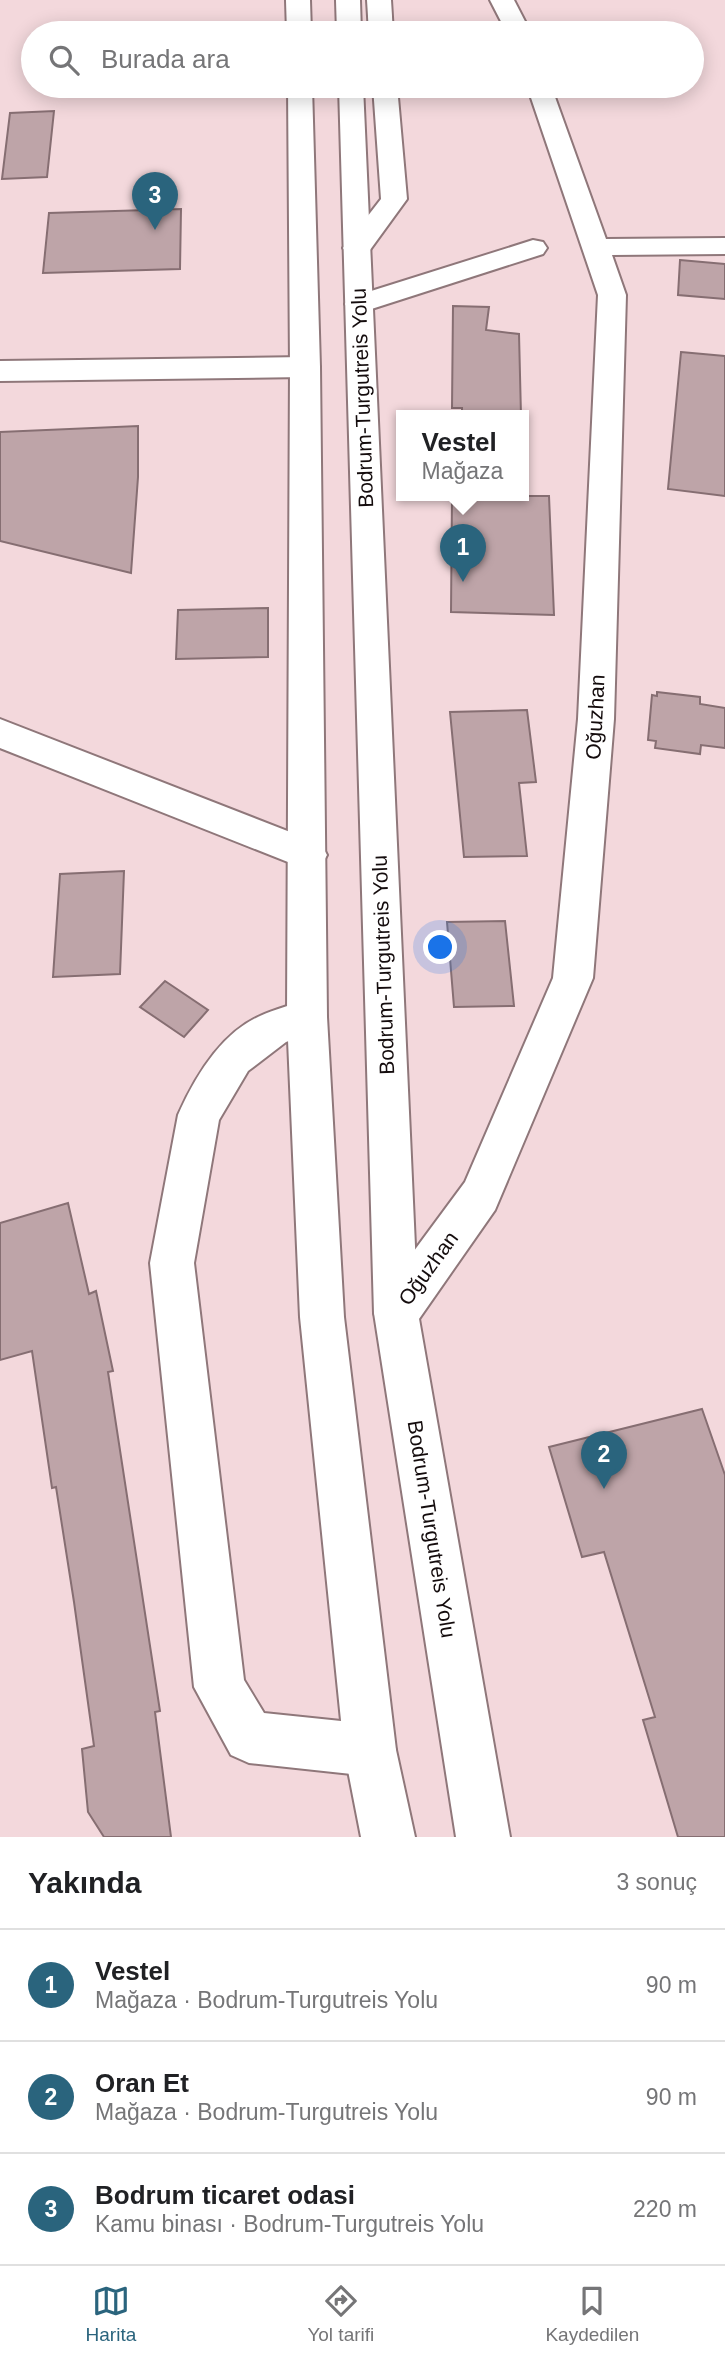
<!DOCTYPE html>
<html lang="tr">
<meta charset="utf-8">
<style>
body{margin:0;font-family:Arial,sans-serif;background:#f2f2f2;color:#202124}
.you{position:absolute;left:441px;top:948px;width:24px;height:24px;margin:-18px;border:5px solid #fff;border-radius:50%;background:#1a73e8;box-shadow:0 0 0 10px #1a73e833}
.badge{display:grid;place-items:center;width:46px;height:46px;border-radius:50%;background:#2a647d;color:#fff;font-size:23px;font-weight:700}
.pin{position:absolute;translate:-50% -58px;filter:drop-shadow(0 2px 4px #0008)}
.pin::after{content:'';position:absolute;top:37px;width:24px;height:21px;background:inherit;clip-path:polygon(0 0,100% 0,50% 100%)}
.popup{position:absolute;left:396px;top:410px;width:133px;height:91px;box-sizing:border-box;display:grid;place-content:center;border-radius:0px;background:#fff;filter:drop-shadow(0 2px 5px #0005);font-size:23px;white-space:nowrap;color:#757577}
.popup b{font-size:26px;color:#202124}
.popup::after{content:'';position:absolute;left:50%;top:100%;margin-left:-14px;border:14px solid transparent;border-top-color:#fff}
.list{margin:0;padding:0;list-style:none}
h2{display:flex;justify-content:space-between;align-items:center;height:91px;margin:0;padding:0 28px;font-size:30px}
h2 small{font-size:23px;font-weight:400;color:#757577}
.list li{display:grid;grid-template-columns:46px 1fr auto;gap:21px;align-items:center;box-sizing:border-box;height:112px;padding:0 28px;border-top:2px solid #e0e0e0}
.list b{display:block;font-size:26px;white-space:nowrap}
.list p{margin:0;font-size:23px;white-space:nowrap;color:#757577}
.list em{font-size:23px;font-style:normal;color:#757577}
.icon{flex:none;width:38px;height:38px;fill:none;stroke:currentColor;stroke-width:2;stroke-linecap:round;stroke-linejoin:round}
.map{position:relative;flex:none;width:725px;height:1837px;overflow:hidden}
.search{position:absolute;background:#fff;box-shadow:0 4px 18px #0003;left:21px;right:21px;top:21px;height:77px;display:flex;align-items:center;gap:18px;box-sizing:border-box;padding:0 24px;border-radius:38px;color:#757577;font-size:26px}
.sheet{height:427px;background:#fff}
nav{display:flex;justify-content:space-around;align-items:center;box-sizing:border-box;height:98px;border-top:2px solid #e0e0e0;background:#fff;font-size:19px;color:#757577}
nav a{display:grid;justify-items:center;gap:4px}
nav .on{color:#2a647d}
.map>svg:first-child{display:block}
</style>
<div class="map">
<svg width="725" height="1837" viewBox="0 0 725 1837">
<rect width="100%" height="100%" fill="#f3d8dc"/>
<!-- building -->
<g fill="#bea4a8" stroke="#866e72" stroke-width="2">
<path d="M54 111 47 177 2 179 10 113Z"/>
<path d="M181 209 180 269 43 273 49 213Z"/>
<path d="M680 260 725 264V299L678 295Z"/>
<path d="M453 306 489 307 486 330 519 334 521 416H462V408H452Z"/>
<path d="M681 352 725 356V496L668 489Z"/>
<path d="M138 426V477L131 573 0 541V432Z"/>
<path d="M452 496H549L554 615 451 612Z"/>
<path d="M268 608V657L176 659 178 610Z"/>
<path d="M657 692 700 697V704L725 708V748L701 745 700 754 655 748 656 741 648 740 652 695 657 696Z"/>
<path d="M527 710 536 782 519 783 527 856 464 857 450 712Z"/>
<path d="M124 871 120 974 53 977 60 874Z"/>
<path d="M505 921 514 1006 454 1007 447 922Z"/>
<path d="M165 981 208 1010 184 1037 140 1007Z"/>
<path d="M68 1203 89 1294 96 1291 113 1371 108 1372 160 1711 155 1712 171 1837H104L88 1812 82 1749 94 1746 74 1602 56 1487 52 1488 32 1351 0 1360V1223Z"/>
<path d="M702 1409 725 1475V1837H678L643 1720 655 1717 604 1552 582 1557 549 1447Z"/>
</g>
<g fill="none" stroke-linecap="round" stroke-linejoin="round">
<!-- minor casing -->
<g stroke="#8f777a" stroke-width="4">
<g id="minor">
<path d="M367 0H391L393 33H369Z"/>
<path d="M490 0H514L531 33H507Z"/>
<path d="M373 86H397L407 199 367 254 357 256 347 254 343 248 381 199Z"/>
<path d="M527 86H551L606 239 725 238V254L612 255 626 295 614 719 593 978 495 1210 412 1329 396 1335 380 1329 374 1313 380 1297 465 1182 553 978 578 719 598 295Z"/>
<path d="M533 240 543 242 547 248 543 254 359 313 349 310 345 304 349 298Z"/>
<path d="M305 357 315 360 320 367 315 374 305 377 0 381V361Z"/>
<path d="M0 719 321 844 327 855 321 866 308 870 0 748Z"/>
<path d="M307 999 321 1005 327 1017 321 1029 286 1042 248 1071 219 1120 194 1263 244 1680 264 1713 370 1724 388 1732 396 1750 388 1768 370 1776 249 1763 231 1755 194 1687 150 1263 178 1115C195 1077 221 1033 260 1016 275 1009 292 1005 307 999Z"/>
</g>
</g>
<!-- highway casing -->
<g stroke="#8f777a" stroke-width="4">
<g id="highway">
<path d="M286 0H310L311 33H287Z"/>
<path d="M336 0H360L361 33H337Z"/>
<path d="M288 86H312L320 367 327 1017 344 1317 396 1750 415 1837H361L344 1750 300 1317 287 1017 290 367Z"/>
<path d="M339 86H363L418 1313 510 1837H456L374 1313Z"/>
</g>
</g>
<!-- minor -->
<use href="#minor" fill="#fff" fill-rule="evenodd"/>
<!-- highway -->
<use href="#highway" fill="#fff" fill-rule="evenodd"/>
</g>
<g text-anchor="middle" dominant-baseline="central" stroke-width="6" stroke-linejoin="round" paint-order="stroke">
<!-- street labels -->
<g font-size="21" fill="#140c0d" stroke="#fff">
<text transform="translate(362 398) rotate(-92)">Bodrum-Turgutreis Yolu</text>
<text transform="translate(595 717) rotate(-87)">Oğuzhan</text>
<text transform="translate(383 965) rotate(-92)">Bodrum-Turgutreis Yolu</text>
<text transform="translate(428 1268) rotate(-54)">Oğuzhan</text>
<text transform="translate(432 1529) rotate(81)">Bodrum-Turgutreis Yolu</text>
</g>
</g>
</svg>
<div class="you"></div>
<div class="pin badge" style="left:463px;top:582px">1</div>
<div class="popup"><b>Vestel</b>Mağaza</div>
<div class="pin badge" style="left:604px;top:1489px">2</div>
<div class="pin badge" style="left:155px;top:230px">3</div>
<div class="search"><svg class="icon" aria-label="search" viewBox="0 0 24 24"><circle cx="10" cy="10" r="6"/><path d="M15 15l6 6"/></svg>Burada ara</div>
</div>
<section class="sheet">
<h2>Yakında<small>3 sonuç</small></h2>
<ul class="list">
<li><span class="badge">1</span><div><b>Vestel</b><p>Mağaza · Bodrum-Turgutreis Yolu</p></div><em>90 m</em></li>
<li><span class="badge">2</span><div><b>Oran Et</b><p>Mağaza · Bodrum-Turgutreis Yolu</p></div><em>90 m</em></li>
<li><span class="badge">3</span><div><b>Bodrum ticaret odasi</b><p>Kamu binası · Bodrum-Turgutreis Yolu</p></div><em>220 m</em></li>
</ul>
</section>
<nav>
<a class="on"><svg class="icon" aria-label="map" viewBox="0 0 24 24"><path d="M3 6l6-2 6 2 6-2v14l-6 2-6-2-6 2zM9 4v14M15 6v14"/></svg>Harita</a>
<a><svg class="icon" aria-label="directions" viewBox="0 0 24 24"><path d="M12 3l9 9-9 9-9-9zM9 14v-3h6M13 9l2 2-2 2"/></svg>Yol tarifi</a>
<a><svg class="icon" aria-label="saved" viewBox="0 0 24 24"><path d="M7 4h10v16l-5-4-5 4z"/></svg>Kaydedilen</a>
</nav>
